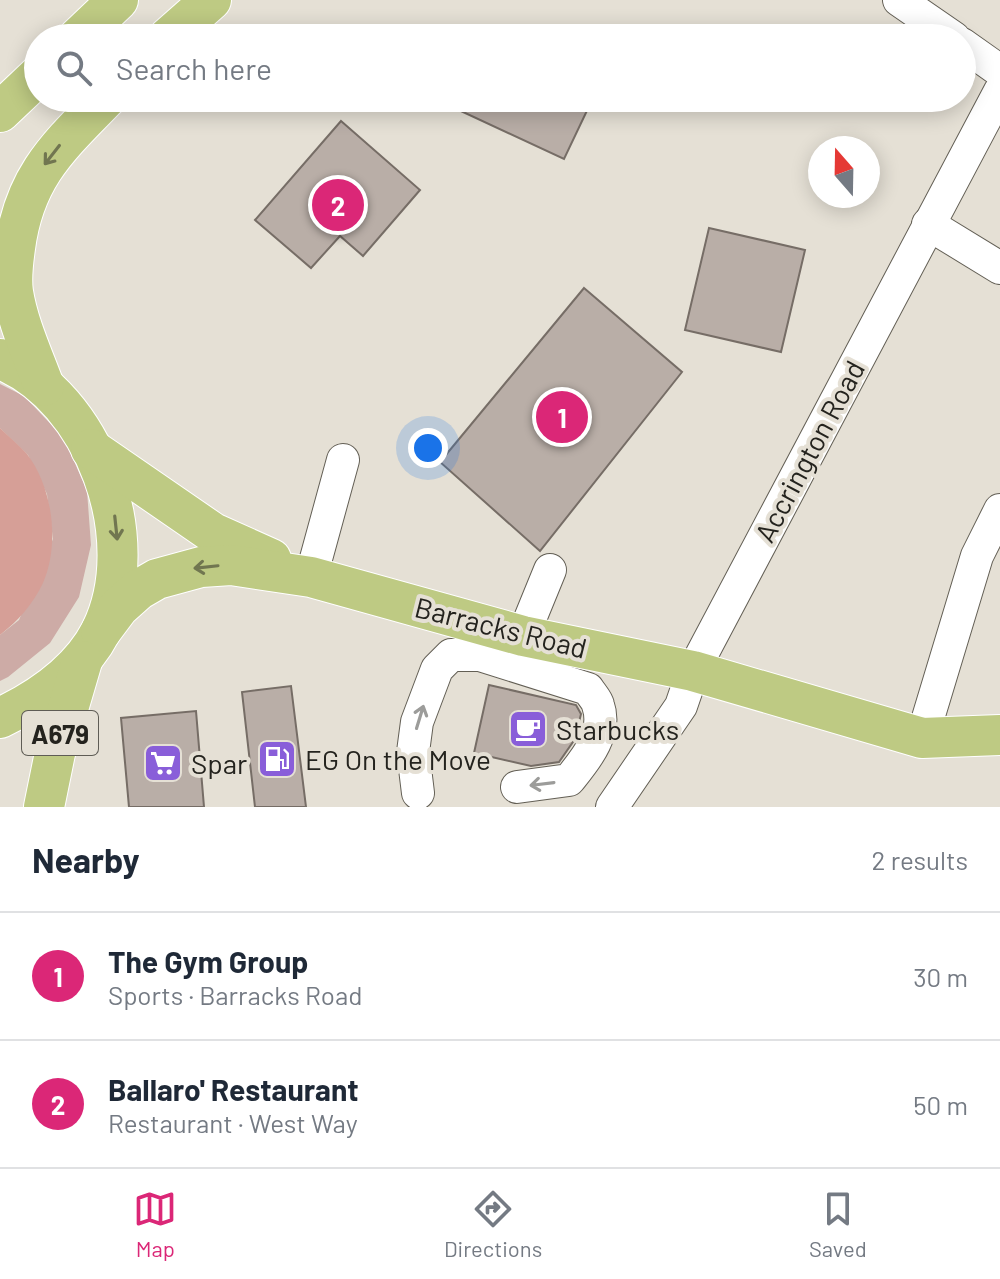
<!DOCTYPE html>
<meta charset="utf-8">
<style>
body{margin:0;font-family:Barlow,sans-serif;background:#f2f2f3;color:#1f2937}
.compass{position:absolute;left:808px;top:136px;width:72px;height:72px;border-radius:50%;background:#fff;box-shadow:0 4px 20px #0003;rotate:340deg}
.you{position:absolute;left:428px;top:448px;width:28px;height:28px;margin:-20px;border:6px solid #fff;border-radius:50%;background:#1a73e8;box-shadow:0 0 0 12px #1a73e833}
.badge{display:grid;place-items:center;width:52px;height:52px;border-radius:50%;background:#db2777;color:#fff;font-size:26px;font-weight:700}
.pin{position:absolute;translate:-50% -50%;border:4px solid #fff;box-shadow:0 2px 8px #0006}
.list{margin:0;padding:0;list-style:none}
h2{display:flex;justify-content:space-between;align-items:center;height:104px;margin:0;padding:0 32px;font-size:34px}
h2 small{font-size:26px;font-weight:400;color:#747a83}
.list li{display:grid;grid-template-columns:52px 1fr auto;gap:24px;align-items:center;box-sizing:border-box;height:128px;padding:0 32px;border-top:2px solid #e0e1e3}
.list b{display:block;font-size:30px;white-space:nowrap}
.list p{margin:0;font-size:26px;white-space:nowrap;color:#747a83}
.list em{font-size:26px;font-style:normal;color:#747a83}
.icon{flex:none;width:44px;height:44px;fill:none;stroke:currentColor;stroke-width:2;stroke-linecap:round;stroke-linejoin:round}
.map{position:relative;flex:none;width:1000px;height:807px;overflow:hidden}
.search{position:absolute;background:#fff;box-shadow:0 4px 20px #0003;left:24px;right:24px;top:24px;height:88px;display:flex;align-items:center;gap:20px;box-sizing:border-box;padding:0 28px;border-radius:44px;color:#747a83;font-size:30px}
.sheet{height:360px;background:#fff}
nav{display:flex;justify-content:space-around;align-items:center;box-sizing:border-box;height:112px;border-top:2px solid #e0e1e3;background:#fff;font-size:22px;color:#747a83}
nav a{display:grid;justify-items:center;gap:4px}
nav .on{color:#db2777}
.map>svg:first-child{display:block}
</style>
<div class="map">
<svg width="1000" height="807" viewBox="0 0 1000 807">
<rect width="100%" height="100%" fill="#e5e0d5"/>
<!-- green -->
<path fill="#cdaba6" d="M0 384 24 396 64 438 87 491 91 545 79 597 50 643 8 677 0 681V635L19 620 53 539 47 494 28 455 0 428Z"/>
<!-- forest -->
<path fill="#d69f97" d="M0 428C9 437 19 445 27 454 53 488 60 544 43 583 33 604 18 621 0 635Z"/>
<!-- building -->
<g fill="#b9aea7" stroke="#766d66" stroke-width="2">
<path d="M433 98H593L564 159Z"/>
<path d="M341 121 420 190 363 256 340 236 311 268 255 220Z"/>
<path d="M709 228 805 250 781 352 685 330Z"/>
<path d="M584 288 682 372 540 551 440 462Z"/>
<path d="M489 685 576 705 581 714 575 739 559 762 531 766 474 753Z"/>
<path d="M291 686 306 807H255L242 692Z"/>
<path d="M196 711 204 807H129L121 718Z"/>
</g>
<g fill="none" stroke-linecap="round" stroke-linejoin="round">
<!-- minor casing -->
<g stroke="#635f55" stroke-width="34">
<g id="minor">
<path d="M899 0 954 38"/>
<path d="M962 44 1000 71"/>
<path d="M928 224 1000 268"/>
<path d="M311 577 343 460"/>
<path d="M523 636 550 570"/>
<path d="M922 738 977 556 1000 510"/>
<path d="M418 793 413 752 417 722 437 669 451 655H480L588 689C591 694 597 700 598 705 608 734 585 760 569 780L517 787"/>
<path d="M612 807 681 706 693 671 1000 91"/>
</g>
</g>
<!-- major casing -->
<g stroke="#fff" stroke-width="42">
<g id="major">
<path d="M78 38 118 0"/>
<path d="M168 38 211 0"/>
<path d="M0 112 38 76"/>
<path d="M0 359C95 397 146 540 101 631 80 672 40 699 0 718"/>
<path d="M44 386C33 356 18 324 13 292 11 278 13 262 15 248 24 177 58 147 106 98"/>
<path d="M91 449 213 533 271 559"/>
<path d="M101 631 119 607 138 590 157 579 201 567 231 565 311 577 523 636 693 671 922 738 1000 735"/>
<path d="M44 807 55 753 82 661"/>
</g>
</g>
<!-- minor -->
<use href="#minor" stroke="#fff" stroke-width="32"/>
<!-- major -->
<use href="#major" stroke="#beca83" stroke-width="40"/>
</g>
<!-- one-way arrows -->
<defs><path id="oneway-shaft" d="M-6 0H5M1.5-3L5.5 0L1.5 3" fill="none" stroke-width="1.6" stroke-linecap="round" stroke-linejoin="round" transform="scale(2)"/></defs>
<g stroke="#717650">
<use href="#oneway-shaft" transform="translate(52 155) rotate(128)"/>
<use href="#oneway-shaft" transform="translate(116 528) rotate(84)"/>
<use href="#oneway-shaft" transform="translate(206 567) rotate(174)"/>
</g>
<g stroke="#9c9c9a">
<use href="#oneway-shaft" transform="translate(420 717) rotate(-73)"/>
<use href="#oneway-shaft" transform="translate(542 784) rotate(173)"/>
</g>
<!-- icons -->
<defs>
<g id="cafe-square" transform="scale(2)"><rect x="-9" y="-9" width="18" height="18" rx="4" fill="#895ed9" stroke="#e5e0d5"/><path d="M-5.5-4.5H6V0H3Q3 3.5 0 3.5H-2.5Q-5.5 3.5-5.5 0ZM3-3.2v2h1.7v-2ZM-6 4.5H4V6H-6Z" fill="#fff"/></g>
<g id="fuel-square" transform="scale(2)"><rect x="-9" y="-9" width="18" height="18" rx="4" fill="#895ed9" stroke="#e5e0d5"/><path d="M-5.5-6h7V0h2V4h1.3V-2.5L3-4.5l.8-.8L6-3V5H2.5V1h-1V6h-7ZM-4.2-4.7v3.2H.2V-4.7Z" fill="#fff"/></g>
<g id="supermarket-square" transform="scale(2)"><rect x="-9" y="-9" width="18" height="18" rx="4" fill="#895ed9" stroke="#e5e0d5"/><path d="M-6-5.5h2.5l.6 2H6L4.5 2H-2.5L-4.4-4H-6ZM-1.5 3.2a1.3 1.3 0 1 0 .1 0ZM3 3.2a1.3 1.3 0 1 0 .1 0Z" fill="#fff"/></g>
</defs>
<g fill-rule="evenodd">
<use href="#cafe-square" x="528" y="729"/>
<use href="#fuel-square" x="277" y="759"/>
<use href="#supermarket-square" x="163" y="763"/>
</g>
<g text-anchor="middle" dominant-baseline="central" stroke-width="8" stroke-linejoin="round" paint-order="stroke">
<!-- shield labels -->
<rect fill="#e5e0d5" stroke="#5e5c55" stroke-width="2" x="22" y="711" width="76" height="44" rx="6"/>
<g font-size="26" font-weight="bold" fill="#24231e">
<text x="60" y="733">A679</text>
</g>
<!-- street labels -->
<g font-size="28" fill="#24231e" stroke="#e5e0d5">
<text transform="translate(809 451) rotate(-62)">Accrington Road</text>
<text transform="translate(501 627) rotate(14)">Barracks Road</text>
</g>
<!-- poi labels -->
<g font-size="28" fill="#24231e" stroke="#e5e0d5" text-anchor="start">
<text x="556" y="729">Starbucks</text>
<text x="305" y="759">EG On the Move</text>
<text x="191" y="763">Spar</text>
</g>
</g>
</svg>
<svg class="compass" viewBox="-18 -18 36 36"><path d="M0-13l5 13h-10z" fill="#e53935"/><path d="M0 13l5-13h-10z" fill="#747a83"/></svg>
<div class="you"></div>
<div class="pin badge" style="left:562px;top:417px">1</div>
<div class="pin badge" style="left:338px;top:205px">2</div>
<div class="search"><svg class="icon" aria-label="search" viewBox="0 0 24 24"><circle cx="10" cy="10" r="6"/><path d="M15 15l6 6"/></svg>Search here</div>
</div>
<section class="sheet">
<h2>Nearby<small>2 results</small></h2>
<ul class="list">
<li><span class="badge">1</span><div><b>The Gym Group</b><p>Sports · Barracks Road</p></div><em>30 m</em></li>
<li><span class="badge">2</span><div><b>Ballaro' Restaurant</b><p>Restaurant · West Way</p></div><em>50 m</em></li>
</ul>
</section>
<nav>
<a class="on"><svg class="icon" aria-label="map" viewBox="0 0 24 24"><path d="M3 6l6-2 6 2 6-2v14l-6 2-6-2-6 2zM9 4v14M15 6v14"/></svg>Map</a>
<a><svg class="icon" aria-label="directions" viewBox="0 0 24 24"><path d="M12 3l9 9-9 9-9-9zM9 14v-3h6M13 9l2 2-2 2"/></svg>Directions</a>
<a><svg class="icon" aria-label="saved" viewBox="0 0 24 24"><path d="M7 4h10v16l-5-4-5 4z"/></svg>Saved</a>
</nav>
